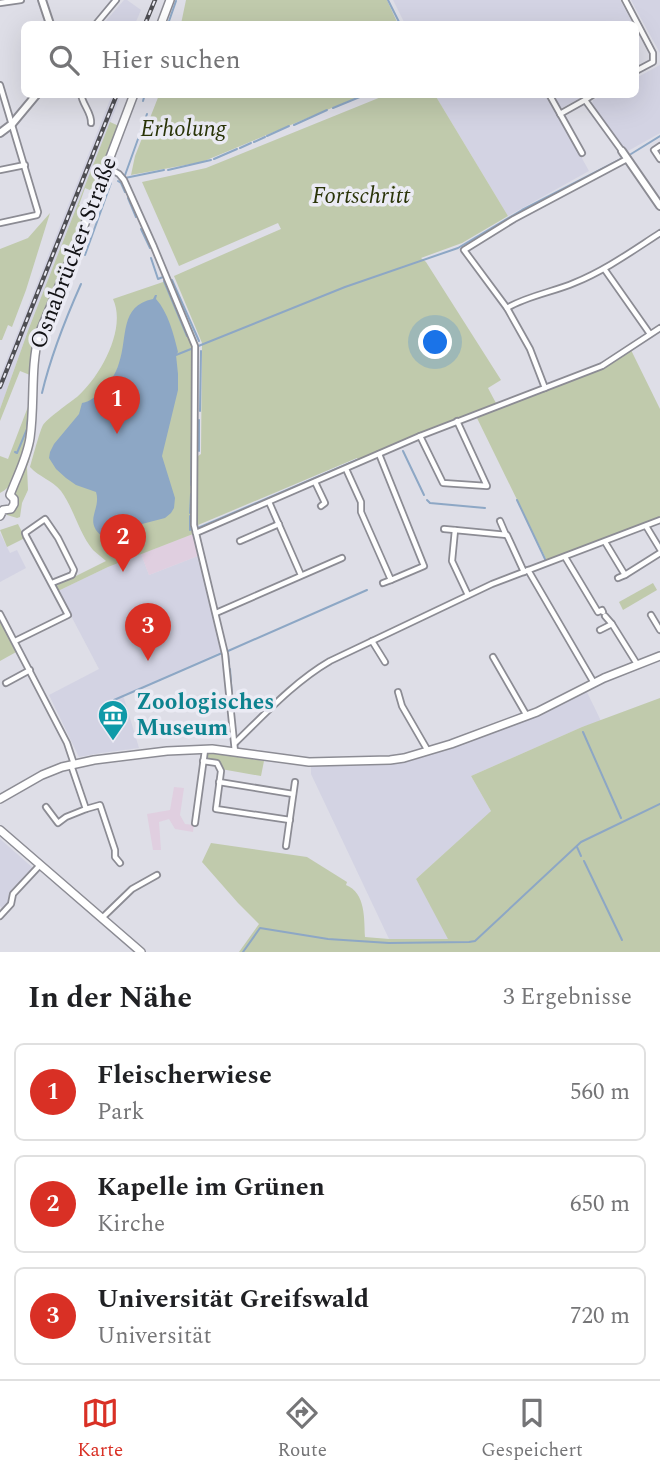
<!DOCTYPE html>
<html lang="de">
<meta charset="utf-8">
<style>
body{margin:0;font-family:Spectral,serif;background:#f2f2f2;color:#202124}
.you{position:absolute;left:436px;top:343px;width:24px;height:24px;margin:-18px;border:5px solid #fff;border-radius:50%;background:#1a73e8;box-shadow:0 0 0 10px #1a73e833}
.badge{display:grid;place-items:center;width:46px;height:46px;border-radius:50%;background:#d93025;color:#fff;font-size:23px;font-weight:700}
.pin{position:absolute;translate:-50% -58px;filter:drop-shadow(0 2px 4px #0008)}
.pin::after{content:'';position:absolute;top:37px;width:24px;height:21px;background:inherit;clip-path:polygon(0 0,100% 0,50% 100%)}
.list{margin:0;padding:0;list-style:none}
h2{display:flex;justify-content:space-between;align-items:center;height:91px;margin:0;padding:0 28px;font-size:30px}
h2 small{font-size:23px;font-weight:400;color:#757577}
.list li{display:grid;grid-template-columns:46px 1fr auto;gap:21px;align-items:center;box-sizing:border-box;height:98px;margin:0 14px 14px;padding:0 14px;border:2px solid #e0e0e0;border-radius:10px}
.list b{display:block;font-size:26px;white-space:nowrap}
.list p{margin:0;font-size:23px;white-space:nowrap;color:#757577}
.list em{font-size:23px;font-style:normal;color:#757577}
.icon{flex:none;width:38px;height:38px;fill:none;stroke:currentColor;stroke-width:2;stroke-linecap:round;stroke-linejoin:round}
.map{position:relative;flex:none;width:660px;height:952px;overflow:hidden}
.search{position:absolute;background:#fff;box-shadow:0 7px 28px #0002;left:21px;right:21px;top:21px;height:77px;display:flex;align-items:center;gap:18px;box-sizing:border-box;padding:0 24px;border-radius:10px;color:#757577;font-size:26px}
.sheet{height:427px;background:#fff}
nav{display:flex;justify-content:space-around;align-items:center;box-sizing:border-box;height:98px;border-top:2px solid #e0e0e0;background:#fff;font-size:19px;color:#757577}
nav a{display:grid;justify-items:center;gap:4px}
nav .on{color:#d93025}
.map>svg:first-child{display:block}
</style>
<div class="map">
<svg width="660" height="952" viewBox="0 0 660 952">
<rect width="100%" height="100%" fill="#dedee7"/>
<!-- built -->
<g fill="#d3d3e3">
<path d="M124 0H127L141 10 135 24H108L105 22Z"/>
<path d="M393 0H620L633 24H405Z"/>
<path d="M631 0H660V53L644 24Z"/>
<path d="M660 65V133L628 151 624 149 593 107 592 104 593 100 604 95 636 94V78Z"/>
<path d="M112 95H121L29 328 0 409V377Z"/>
<path d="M435 95H586L556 111 589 171 508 216Z"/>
<path d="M0 533 10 553 17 550 26 568 0 582Z"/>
<path d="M141 554 149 575 198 556 223 651 123 695 139 748 101 753 79 757 49 695 99 669 58 591 108 567Z"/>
<path d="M586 690 601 721 582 727 471 776 491 811 416 879 449 939H389L311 774V765L404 759Z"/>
<path d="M0 839 33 868 11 894 10 901 3 909 0 906Z"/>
</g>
<!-- industrial -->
<g fill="#e0cfe0">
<path d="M193 534 198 556 149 575 141 554Z"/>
<path d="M174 787 184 788 180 815 185 824 194 825 193 832 175 829 169 819 159 822 161 850H153L147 814 170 810Z"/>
</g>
<!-- green -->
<g fill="#c0caac">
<path d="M186 0H387L398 24H181Z"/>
<path d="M159 95V94L363 95 202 162 131 175 135 156Z"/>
<path d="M386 95H435L508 216 462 243 421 258 426 262 501 380 488 388 497 405 415 435 359 461 357 458 198 525V456L201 454 202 343 174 276 281 229 278 223 179 266 142 182 206 168Z"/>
<path d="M110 122 119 126 96 191 92 193V191L85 188 79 205 86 208 91 198 92 200 40 322 30 375 20 371 0 421V409L29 328Z"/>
<path d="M50 213 26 290 12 327 8 325 2 340H0V249L28 238Z"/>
<path d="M166 281 190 338 194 352 193 534 108 567 58 591 56 586 106 561C102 557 97 554 93 550 79 533 74 509 61 491 52 480 39 477 30 467 32 460 40 430 43 425 47 419 70 402 77 397 100 377 127 329 113 299Z"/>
<path d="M631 350 660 409V518L547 561 476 416 608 366Z"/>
<path d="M29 404C29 427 24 483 0 493V456L8 459Z"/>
<path d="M27 457 30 458 27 467 28 490 22 503 20 517 17 518 7 515V513L12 512 15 492Z"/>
<path d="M18 524 25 538 7 547 0 530Z"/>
<path d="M653 583 657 590 623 610 619 602Z"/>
<path d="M0 619 18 651 0 661Z"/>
<path d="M660 698V952H239L259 924 238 903 202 862 211 843 307 857 347 882 346 885C366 893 364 919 365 937L389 939H448L416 879 491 811 471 776 582 727Z"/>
<path d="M206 753 234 756 264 761 261 776 221 769 218 762 208 760Z"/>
</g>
<!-- water -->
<path fill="#8da7c5" d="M155 295H157L156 299C168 312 174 335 178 352L176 355 178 374V390L162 456 175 498 174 508 171 513 165 518 138 525 115 539 107 540C80 522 102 511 96 492L76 485 66 478 56 469 49 458 50 452 54 444 79 414 82 403C91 401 95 397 101 391 109 384 116 374 119 363 128 337 119 306 153 299Z"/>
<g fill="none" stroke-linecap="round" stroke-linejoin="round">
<!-- stream -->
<g stroke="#8da7c5" stroke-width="2">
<path d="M388 0 400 24"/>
<path d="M168 24 176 1"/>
<path d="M143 101 145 94"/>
<path d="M333 108 367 94"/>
<path d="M294 125 327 110"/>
<path d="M267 136 289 126"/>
<path d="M254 142 265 137"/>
<path d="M240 148 251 143"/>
<path d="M631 154 660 136"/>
<path d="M214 159 237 149"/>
<path d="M168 170 211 160"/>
<path d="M124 178 147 114"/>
<path d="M125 178 164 170"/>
<path d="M118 181 121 183 125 192"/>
<path d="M128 198 136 217"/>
<path d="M141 229 150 248"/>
<path d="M85 255 111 183"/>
<path d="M151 258 158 279 163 277"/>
<path d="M172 280 199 341"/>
<path d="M164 281 187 336"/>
<path d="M176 355 345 287 458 248 522 210 623 158"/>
<path d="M42 393C51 355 65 320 81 284"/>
<path d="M200 411 201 351"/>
<path d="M199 451V420"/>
<path d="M403 451 424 495"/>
<path d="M15 452 17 453 27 429 28 418"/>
<path d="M191 485 193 379"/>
<path d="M427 500 430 503 485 508"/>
<path d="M517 500 545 559"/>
<path d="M190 513 191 494"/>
<path d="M198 528 357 460"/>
<path d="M190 530V516"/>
<path d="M228 651 367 590"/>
<path d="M228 654 229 665"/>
<path d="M230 669 232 697"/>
<path d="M114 700 222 653"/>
<path d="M232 701 233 705"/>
<path d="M583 732 621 818"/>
<path d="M577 847 581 856"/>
<path d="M584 861 622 940"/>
<path d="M243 952 260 928 328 939 389 943 469 942 475 941 581 842 660 804"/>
</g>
<!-- minor casing -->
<g stroke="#8c8c94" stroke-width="8">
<g id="minor">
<path d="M625 0 653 53V62L636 71"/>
<path d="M0 3 21 0"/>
<path d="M96 24 116 0"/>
<path d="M0 85 38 212 37 215 0 223"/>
<path d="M81 94C82 104 92 113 91 123"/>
<path d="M549 94 582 153"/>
<path d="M594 94 585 100 622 151"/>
<path d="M560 114 585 100"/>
<path d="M660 146 654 150 660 159"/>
<path d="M107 167 119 174 124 180 154 247 195 346 194 525 225 654 235 752"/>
<path d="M0 170 25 165"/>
<path d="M605 270 650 334"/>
<path d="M507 308C527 296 553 292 574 283 606 270 632 251 660 233"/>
<path d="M545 388 530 349 507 308 464 250 514 219 627 159"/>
<path d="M420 436 443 483 487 486 457 421"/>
<path d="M346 469 361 502V512L391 580 424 566 379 454"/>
<path d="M315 482 325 503 321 506"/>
<path d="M269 502 301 575"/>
<path d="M500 521 506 535"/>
<path d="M646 526 660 549"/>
<path d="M444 529 455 530"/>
<path d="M196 533 420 436 602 366 660 328"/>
<path d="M240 541 279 524"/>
<path d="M605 542 625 575 660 553"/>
<path d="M565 557 598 612 602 610 603 612"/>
<path d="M528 570 594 683"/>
<path d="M618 578 625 575"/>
<path d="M383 583 391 580"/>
<path d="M468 595 452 561 455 530 507 535 524 572"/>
<path d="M216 613 342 558"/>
<path d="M0 614 67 743 74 764"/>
<path d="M651 615 660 630"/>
<path d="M605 616 612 624 637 664"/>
<path d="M600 630 612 624"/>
<path d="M15 641 68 615 26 536 25 533 45 519 58 538 74 570 72 575 52 583"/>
<path d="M372 641 385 662"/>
<path d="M493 657 527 716"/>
<path d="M6 683 30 670"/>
<path d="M398 692 402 706 428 751"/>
<path d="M235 743C265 714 294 682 330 661L492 584 660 520"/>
<path d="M203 761 217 763 221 771 216 809 290 820"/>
<path d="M71 765 86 809 100 805 115 850V857L120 863"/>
<path d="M219 782 293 794"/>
<path d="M46 807 58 823 66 817 86 809"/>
<path d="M195 823 205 750"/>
<path d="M286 846 295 782"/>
<path d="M0 916 11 904 13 894 40 865"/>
<path d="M102 918 132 889 157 875"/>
</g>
</g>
<!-- tertiary casing -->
<g stroke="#8c8c94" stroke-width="10">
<g id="tertiary">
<path d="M42 0 50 24"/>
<path d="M0 133 12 124 37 94"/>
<path d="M622 151 660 206"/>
</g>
</g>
<!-- secondary casing -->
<g stroke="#8c8c94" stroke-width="10">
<g id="secondary">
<path d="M161 24 170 0"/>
<path d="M0 516 3 510 11 509 14 504V499L10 495C17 476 27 458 30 438 35 404 30 368 39 334L84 226 134 94"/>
<path d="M0 799 42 775 62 767 94 760 167 751 212 749 309 762 390 760 404 758 451 744 537 712 604 678 660 656"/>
<path d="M0 830 141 952"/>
</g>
</g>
<!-- minor -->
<use href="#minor" stroke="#fff" stroke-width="4.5"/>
<!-- tertiary -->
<use href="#tertiary" stroke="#fff" stroke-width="6"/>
<!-- secondary -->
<use href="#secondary" stroke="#fff" stroke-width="7"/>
<!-- rail casing -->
<g stroke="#4e4e53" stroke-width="4.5">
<g id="rail">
<path d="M145 24 155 0"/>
<path d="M0 387 117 94"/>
</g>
</g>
<!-- rail -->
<use href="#rail" stroke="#ebebf4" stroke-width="2" stroke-dasharray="5" stroke-linecap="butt"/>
</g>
<!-- icons -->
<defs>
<g id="museum-pin" transform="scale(1.575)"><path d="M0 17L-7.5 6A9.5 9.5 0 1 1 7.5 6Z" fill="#0f9aa8" stroke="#ebebf4"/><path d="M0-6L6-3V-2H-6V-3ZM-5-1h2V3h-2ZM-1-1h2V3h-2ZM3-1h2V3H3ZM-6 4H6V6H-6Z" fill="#fff"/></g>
</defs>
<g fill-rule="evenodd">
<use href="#museum-pin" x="113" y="715"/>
</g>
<g text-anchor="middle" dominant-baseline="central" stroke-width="7" stroke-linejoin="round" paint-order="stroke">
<!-- park labels -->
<g font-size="23" font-style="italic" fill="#2a3408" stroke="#ebebf4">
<text x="183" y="129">Erholung</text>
<text x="361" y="196">Fortschritt</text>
</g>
<!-- street labels -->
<g font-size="23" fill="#121215" stroke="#ebebf4">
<text transform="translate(74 253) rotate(-69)">Osnabrücker Straße</text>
</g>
<!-- culture labels -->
<g font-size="23" font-weight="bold" fill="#0d838f" stroke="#ebebf4" text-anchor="start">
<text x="136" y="702">Zoologisches<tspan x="136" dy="26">Museum</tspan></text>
</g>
</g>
</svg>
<div class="you"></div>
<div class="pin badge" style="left:117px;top:434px">1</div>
<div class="pin badge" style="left:123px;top:572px">2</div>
<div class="pin badge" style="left:148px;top:661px">3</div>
<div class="search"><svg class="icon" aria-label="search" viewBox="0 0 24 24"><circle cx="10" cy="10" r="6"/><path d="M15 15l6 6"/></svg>Hier suchen</div>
</div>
<section class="sheet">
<h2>In der Nähe<small>3 Ergebnisse</small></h2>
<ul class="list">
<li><span class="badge">1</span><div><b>Fleischerwiese</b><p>Park</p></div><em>560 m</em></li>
<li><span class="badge">2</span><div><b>Kapelle im Grünen</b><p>Kirche</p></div><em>650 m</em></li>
<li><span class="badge">3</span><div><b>Universität Greifswald</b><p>Universität</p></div><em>720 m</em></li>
</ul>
</section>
<nav>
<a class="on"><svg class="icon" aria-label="map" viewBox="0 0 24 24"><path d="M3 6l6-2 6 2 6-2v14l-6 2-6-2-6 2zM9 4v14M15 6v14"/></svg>Karte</a>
<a><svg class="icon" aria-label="directions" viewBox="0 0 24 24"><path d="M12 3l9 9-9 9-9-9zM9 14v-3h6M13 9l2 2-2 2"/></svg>Route</a>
<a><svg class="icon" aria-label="saved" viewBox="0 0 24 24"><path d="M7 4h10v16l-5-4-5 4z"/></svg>Gespeichert</a>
</nav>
